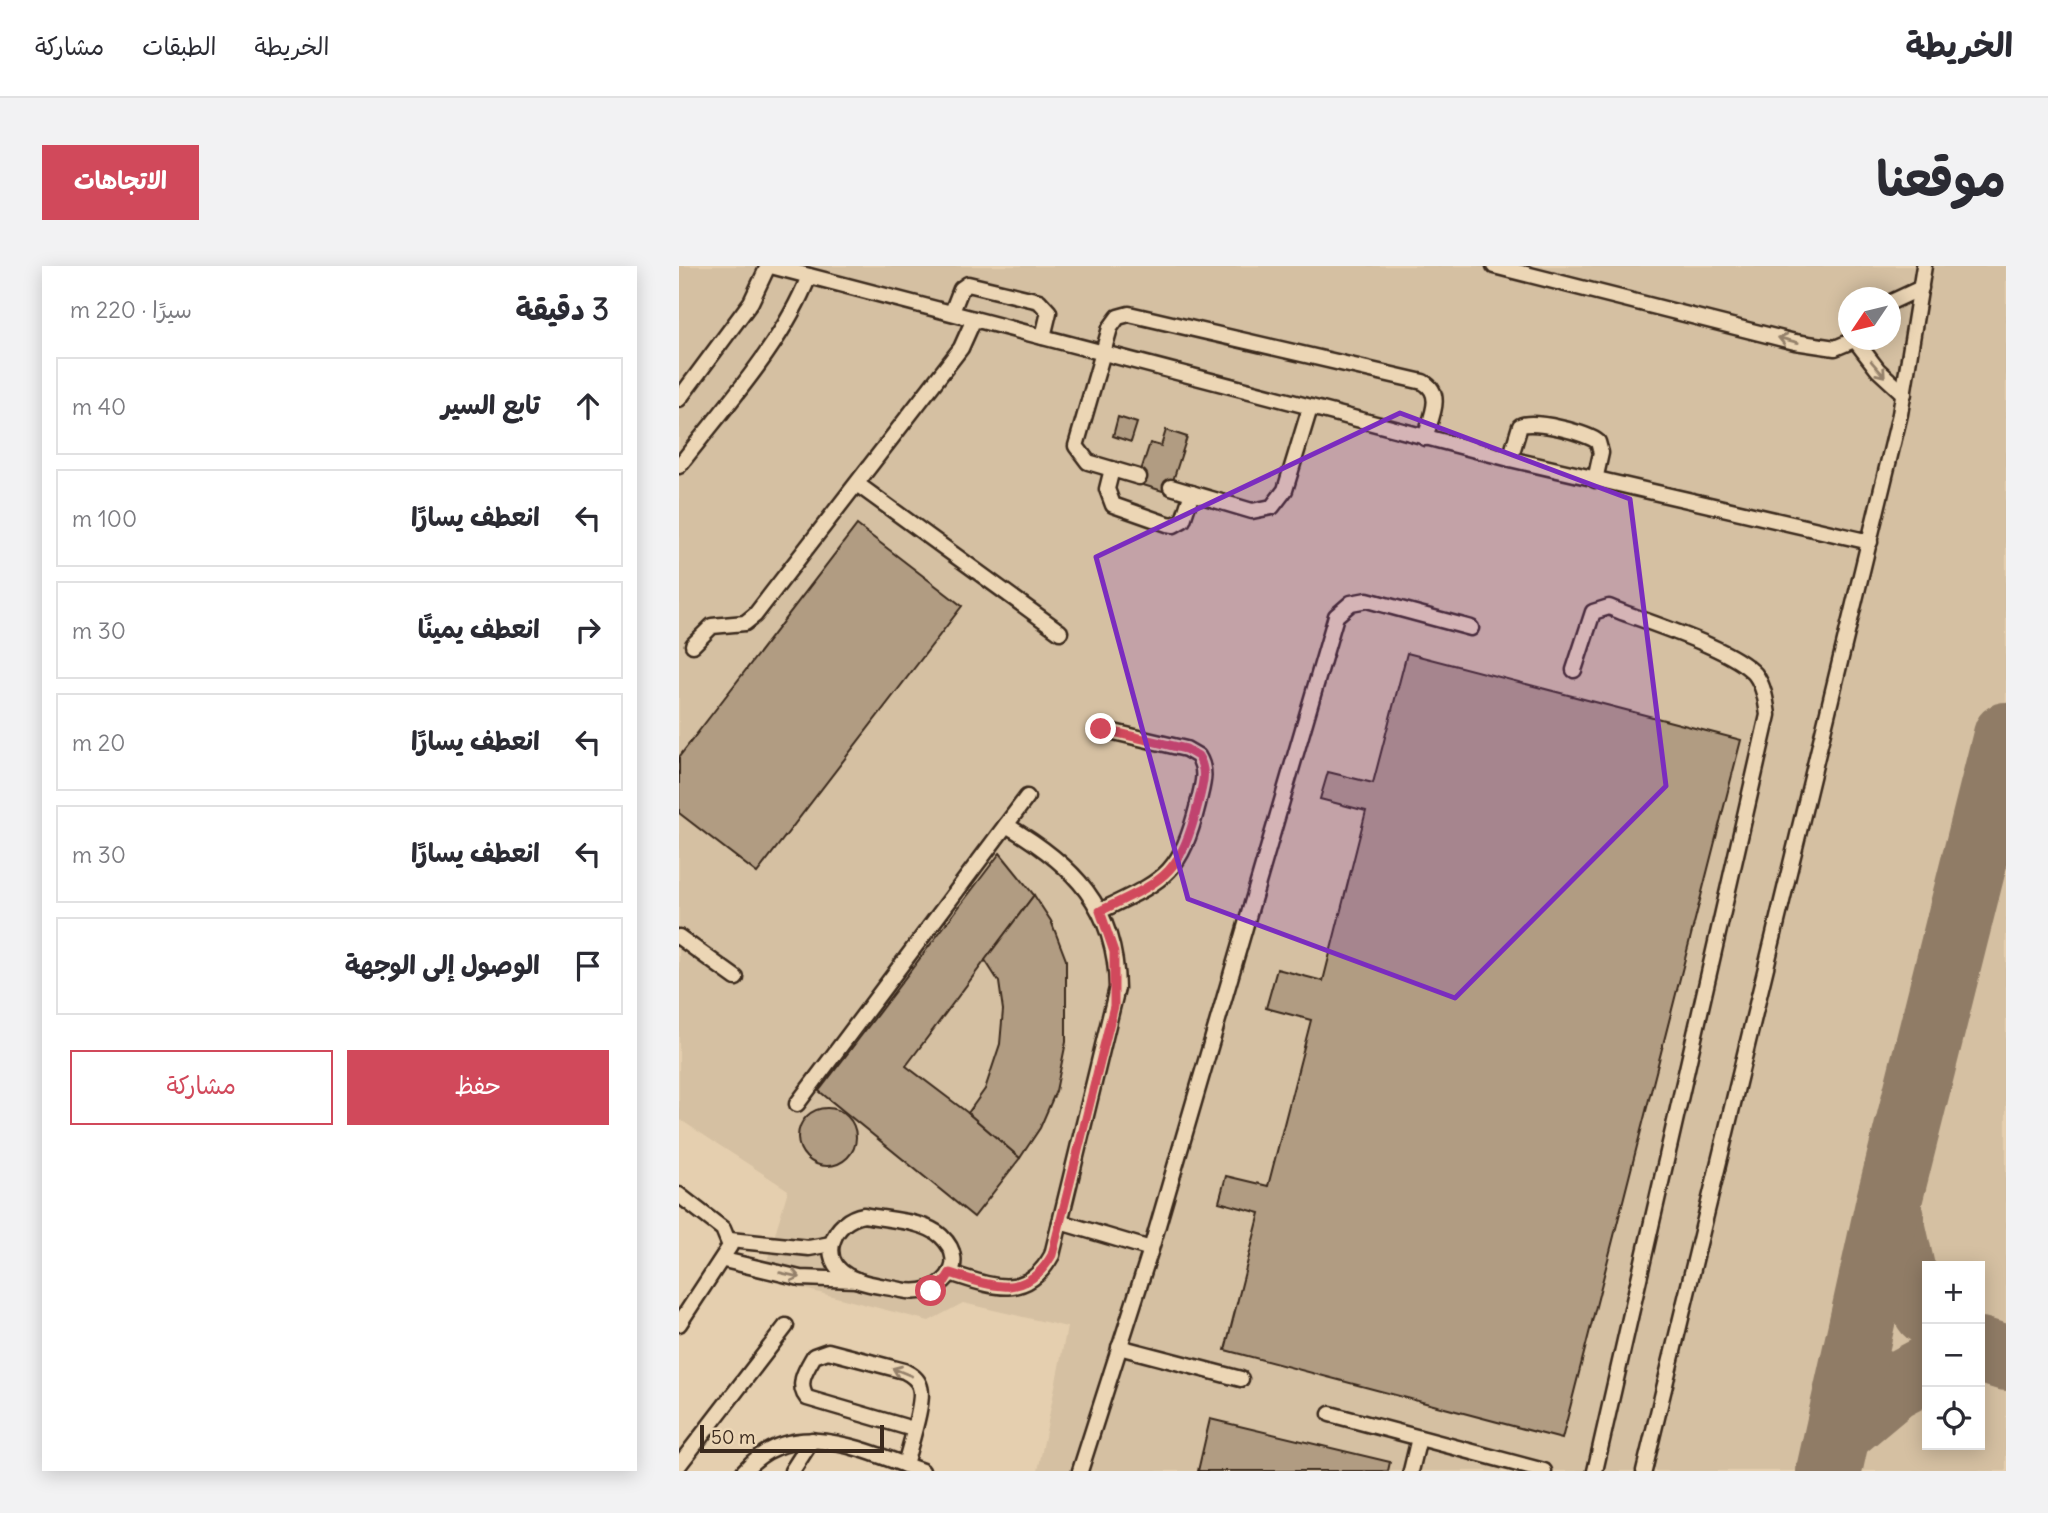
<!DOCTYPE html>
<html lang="ar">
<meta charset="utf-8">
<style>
body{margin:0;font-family:Delius,"Playpen Sans Arabic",sans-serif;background:#f2f2f3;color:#2b2b33;direction:rtl}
.controls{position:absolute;right:21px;bottom:21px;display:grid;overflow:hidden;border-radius:0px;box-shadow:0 4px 18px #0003}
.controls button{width:63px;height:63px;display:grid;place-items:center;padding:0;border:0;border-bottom:2px solid #e1e1e2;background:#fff;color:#2b2b33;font:35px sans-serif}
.compass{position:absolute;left:1159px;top:21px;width:63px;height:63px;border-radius:50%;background:#fff;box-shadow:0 4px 18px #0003;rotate:235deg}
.scale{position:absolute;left:21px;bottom:18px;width:184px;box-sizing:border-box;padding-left:7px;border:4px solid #3b2a1e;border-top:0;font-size:19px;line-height:24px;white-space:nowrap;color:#3b2a1e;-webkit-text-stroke:5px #ecd6b5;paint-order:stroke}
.stop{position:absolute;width:21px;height:21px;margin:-16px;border:5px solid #d1495b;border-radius:50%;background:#fff}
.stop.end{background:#d1495b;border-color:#fff;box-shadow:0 2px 7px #0008}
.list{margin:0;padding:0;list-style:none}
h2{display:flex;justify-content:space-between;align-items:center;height:91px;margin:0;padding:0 28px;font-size:30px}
h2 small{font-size:23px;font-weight:400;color:#7c7c81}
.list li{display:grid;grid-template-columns:46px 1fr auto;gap:21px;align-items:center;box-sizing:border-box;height:98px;margin:0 14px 14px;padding:0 14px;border:2px solid #e1e1e2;border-radius:0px}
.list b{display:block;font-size:26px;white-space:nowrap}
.list em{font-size:23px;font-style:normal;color:#7c7c81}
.actions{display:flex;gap:14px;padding:21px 28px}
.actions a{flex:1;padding:16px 0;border:2px solid #d1495b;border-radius:0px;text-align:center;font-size:24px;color:#d1495b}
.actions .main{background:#d1495b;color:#fff}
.icon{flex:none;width:38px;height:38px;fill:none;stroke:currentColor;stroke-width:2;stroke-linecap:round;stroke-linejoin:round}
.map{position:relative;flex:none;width:1327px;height:1205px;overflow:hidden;direction:ltr;border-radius:0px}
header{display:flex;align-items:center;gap:42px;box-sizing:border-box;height:98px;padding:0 35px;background:#fff;border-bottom:2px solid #e1e1e2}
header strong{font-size:33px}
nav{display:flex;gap:38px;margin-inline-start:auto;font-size:24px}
.intro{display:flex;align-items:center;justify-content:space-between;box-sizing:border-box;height:168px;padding:0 42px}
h1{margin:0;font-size:49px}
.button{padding:18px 32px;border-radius:0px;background:#d1495b;color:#fff;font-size:24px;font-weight:700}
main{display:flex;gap:42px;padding:0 42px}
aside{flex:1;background:#fff;border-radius:0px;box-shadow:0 4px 18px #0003}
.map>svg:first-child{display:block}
</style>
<header>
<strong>الخريطة</strong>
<nav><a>الخريطة</a><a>الطبقات</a><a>مشاركة</a></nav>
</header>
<div class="intro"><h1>موقعنا</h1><a class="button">الاتجاهات</a></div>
<main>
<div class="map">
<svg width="1327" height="1205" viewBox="0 0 1327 1205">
<rect width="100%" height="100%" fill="#e5cfaf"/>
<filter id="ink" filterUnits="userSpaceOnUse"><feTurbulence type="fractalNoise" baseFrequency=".0143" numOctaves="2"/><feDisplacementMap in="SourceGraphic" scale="14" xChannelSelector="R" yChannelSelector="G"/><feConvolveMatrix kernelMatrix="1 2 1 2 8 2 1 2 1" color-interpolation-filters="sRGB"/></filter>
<g filter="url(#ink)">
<!-- built -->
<path fill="#d5c0a2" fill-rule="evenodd" d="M0 0H1327V1205H359L388 1061 284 1037 250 1055 83 1012 109 924 0 853ZM1170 32H1212V74H1170ZM1248 1000H1301V1179H1248Z"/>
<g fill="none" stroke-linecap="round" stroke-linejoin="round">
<!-- taxiway -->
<g stroke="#907c66" stroke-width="66">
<path d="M1210 944 1224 1007 1248 1046"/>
<path d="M1301 1084 1327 1092"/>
<path d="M1159 1167 1214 1121 1248 1103"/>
<path d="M1150 1205 1209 939 1327 469"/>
</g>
</g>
<!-- building -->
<g fill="#b19c82" stroke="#3b2a1e" stroke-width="2">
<path d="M439 151 458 157 452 176 434 170Z"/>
<path d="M487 164 508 171 490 227 458 217 471 177 482 180Z"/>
<path d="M178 259 283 340 78 607 0 547V491Z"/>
<path d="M728 387 1062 474 883 1173 546 1084 581 947 540 936 547 910 589 920 632 754 587 742 598 703 644 715 687 545 641 533 649 506 694 517Z"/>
<path d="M321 587 355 629 227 800 289 847 341 892 295 951 140 825Z"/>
<path d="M355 629 372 655 387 694V776L377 825 361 862 341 892 289 847 306 823 321 778 324 744 320 716 306 694Z"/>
<circle cx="148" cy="871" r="29"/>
<path d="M531 1153 711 1196 709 1205H519Z"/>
</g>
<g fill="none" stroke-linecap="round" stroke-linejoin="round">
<!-- lane casing -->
<g stroke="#3b2a1e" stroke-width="19">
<g id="lane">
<path d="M92 0 831 193 1191 276"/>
<path d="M815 0 1116 76 1156 82 1175 74"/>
<path d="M1212 36 1242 22"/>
<path d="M273 46 282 23 289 18 360 35 370 46 364 71"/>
<path d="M1176 74 1199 104 1225 128"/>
<path d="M0 133 72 36 89 0"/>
<path d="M831 193 841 160C854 153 909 167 919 176L922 187 916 214"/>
<path d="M0 200C46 140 102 81 130 10"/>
<path d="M433 203 428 223 434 239 488 258 495 259 504 254 513 227"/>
<path d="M460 211 409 196 397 180 431 62 439 51 450 48 744 116C766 128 751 153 746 172"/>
<path d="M178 218 381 366"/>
<path d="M492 221 573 245 593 241 606 224 631 142"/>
<path d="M14 379 33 360 66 357 76 349 282 82 295 53"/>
<path d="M895 404 914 346 930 341C966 356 1052 381 1076 408 1085 420 1087 435 1089 449L916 1205"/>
<path d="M421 645C485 614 501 610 519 538 523 520 529 506 519 490L507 483 422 463"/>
<path d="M0 671 57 712"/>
<path d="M118 838 348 531"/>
<path d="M0 929 44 963 51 980 0 1058"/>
<path d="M185 949C207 954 245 954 262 970 293 999 261 1033 222 1024 205 1020 184 1019 169 1010 138 993 154 954 185 949Z"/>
<path d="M381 956 472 983"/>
<path d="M51 974 130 982 152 978"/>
<path d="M45 994 121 1012 178 1014"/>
<path d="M271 1007C312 1020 347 1036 373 989L438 722C437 641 394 598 327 559"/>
<path d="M440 1081 562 1113"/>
<path d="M651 1148 865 1205"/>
<path d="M0 1199 107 1060"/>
<path d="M226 1199C230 1182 246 1135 241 1121 239 1113 233 1109 225 1105L149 1085 135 1090C127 1104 117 1118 128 1132L234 1163"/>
<path d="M65 1205C114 1148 185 1185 243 1205"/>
<path d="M113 1205 133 1174"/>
<path d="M401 1205 472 983 657 350 672 337 688 334 792 362"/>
<path d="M732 1205 740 1172"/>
<path d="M965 1205 1221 148 1245 0"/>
</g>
</g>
<!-- lane -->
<use href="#lane" stroke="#ecd6b5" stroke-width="14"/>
</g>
<!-- one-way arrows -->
<defs><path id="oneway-shaft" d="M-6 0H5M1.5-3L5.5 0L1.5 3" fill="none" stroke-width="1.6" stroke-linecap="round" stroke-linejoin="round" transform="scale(1.75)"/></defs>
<g stroke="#94806a">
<use href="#oneway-shaft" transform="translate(1109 74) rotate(-166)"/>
<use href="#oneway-shaft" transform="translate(1199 103) rotate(49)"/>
<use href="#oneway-shaft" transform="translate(111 1009) rotate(13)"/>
<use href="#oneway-shaft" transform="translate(223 1106) rotate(-158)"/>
</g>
</g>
<g fill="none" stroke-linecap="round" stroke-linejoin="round" filter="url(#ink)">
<!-- route -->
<path stroke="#d1495b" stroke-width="9" d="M252 1025 266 1015 271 1007C312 1020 347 1035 373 989L435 740V686L421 645C485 614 501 610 519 538 523 520 529 506 519 490L507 483 422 463"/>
</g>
<!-- marked area -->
<path fill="#7b2cbf" fill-opacity="0.2" stroke="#7b2cbf" stroke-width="5" stroke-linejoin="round" d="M721 147 951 233 987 520 776 732 509 633 417 291Z"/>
</svg>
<div class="controls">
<button>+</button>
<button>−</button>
<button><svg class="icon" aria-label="locate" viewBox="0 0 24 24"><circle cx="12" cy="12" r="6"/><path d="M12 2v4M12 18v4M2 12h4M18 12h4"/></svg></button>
</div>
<svg class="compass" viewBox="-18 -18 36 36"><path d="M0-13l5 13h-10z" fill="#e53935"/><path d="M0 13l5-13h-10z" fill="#7c7c81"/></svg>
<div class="scale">50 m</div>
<div class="stop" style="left:252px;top:1025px"></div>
<div class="stop end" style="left:422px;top:463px"></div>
</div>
<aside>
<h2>3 دقيقة<small>سيرًا · 220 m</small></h2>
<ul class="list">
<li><svg class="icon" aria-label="ahead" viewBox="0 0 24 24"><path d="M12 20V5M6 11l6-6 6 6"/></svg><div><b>تابع السير</b></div><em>40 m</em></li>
<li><svg class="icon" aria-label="left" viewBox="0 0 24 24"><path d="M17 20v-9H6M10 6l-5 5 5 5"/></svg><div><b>انعطف يسارًا</b></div><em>100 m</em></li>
<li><svg class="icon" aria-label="right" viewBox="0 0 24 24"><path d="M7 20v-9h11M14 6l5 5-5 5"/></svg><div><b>انعطف يمينًا</b></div><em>30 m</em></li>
<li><svg class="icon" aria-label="left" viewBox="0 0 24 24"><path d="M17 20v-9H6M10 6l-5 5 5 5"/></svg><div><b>انعطف يسارًا</b></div><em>20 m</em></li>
<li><svg class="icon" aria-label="left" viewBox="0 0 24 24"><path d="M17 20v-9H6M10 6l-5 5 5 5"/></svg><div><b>انعطف يسارًا</b></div><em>30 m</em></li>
<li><svg class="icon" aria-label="arrive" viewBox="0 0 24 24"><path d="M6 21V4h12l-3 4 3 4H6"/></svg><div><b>الوصول إلى الوجهة</b></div></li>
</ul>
<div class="actions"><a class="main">حفظ</a><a>مشاركة</a></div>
</aside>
</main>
